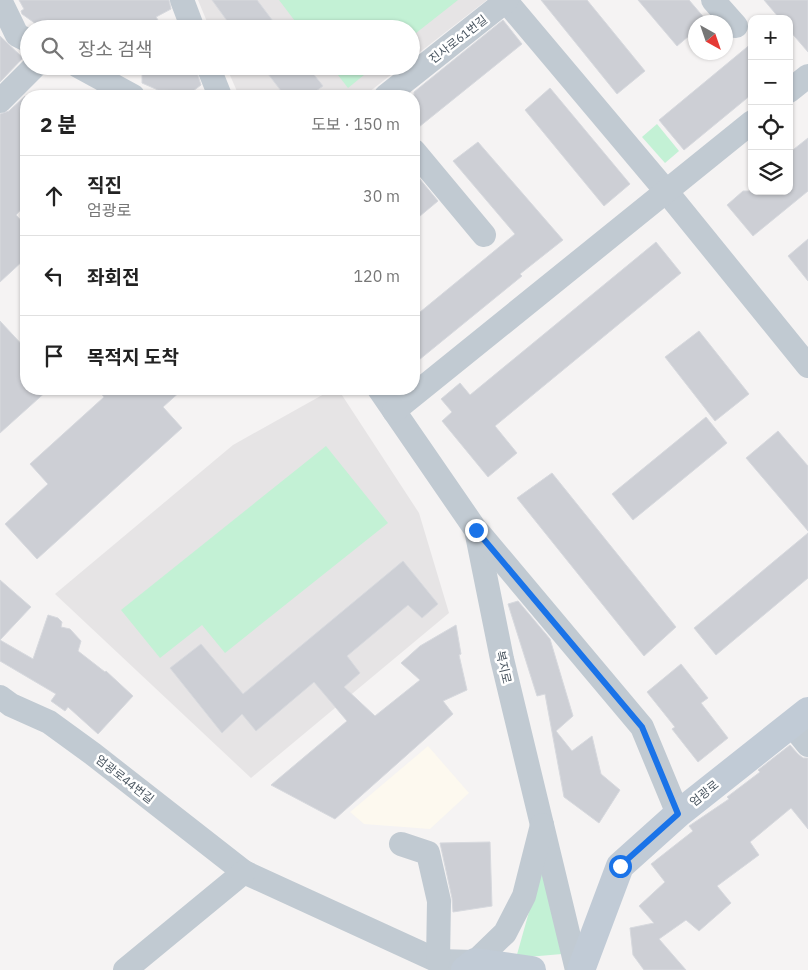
<!DOCTYPE html>
<html lang="ko">
<meta charset="utf-8">
<style>
body{margin:0;font-family:"IBM Plex Sans","Noto Sans KR",sans-serif;background:#f6f6f6;color:#222}
.controls{position:absolute;right:15px;top:15px;display:grid;overflow:hidden;border-radius:10px;box-shadow:0 1px 4px #0004}
.controls button{width:45px;height:45px;display:grid;place-items:center;padding:0;border:0;border-bottom:1px solid #e0e0e0;background:#fff;color:#222;font:25px sans-serif}
.compass{position:absolute;left:688px;top:15px;width:45px;height:45px;border-radius:50%;background:#fff;box-shadow:0 1px 4px #0004;rotate:140deg}
.stop{position:absolute;width:15px;height:15px;margin:-11px;border:4px solid #1a73e8;border-radius:50%;background:#fff}
.stop.end{background:#1a73e8;border-color:#fff;box-shadow:0 1px 5px #0008}
.list{margin:0;padding:0;list-style:none}
h2{display:flex;justify-content:space-between;align-items:center;height:65px;margin:0;padding:0 20px;font-size:21px}
h2 small{font-size:16px;font-weight:400;color:#767676}
.list li{display:grid;grid-template-columns:32px 1fr auto;gap:15px;align-items:center;box-sizing:border-box;height:80px;padding:0 20px;border-top:1px solid #e0e0e0}
.list b{display:block;font-size:19px;white-space:nowrap}
.list p{margin:0;font-size:16px;white-space:nowrap;color:#767676}
.list em{font-size:16px;font-style:normal;color:#767676}
.icon{flex:none;width:28px;height:28px;fill:none;stroke:currentColor;stroke-width:2;stroke-linecap:round;stroke-linejoin:round}
.map{position:relative;flex:none;width:808px;height:970px;overflow:hidden}
.search{position:absolute;background:#fff;box-shadow:0 1px 4px #0004;left:20px;top:20px;width:400px;height:55px;display:flex;align-items:center;gap:12px;box-sizing:border-box;padding:0 18px;border-radius:28px;color:#767676;font-size:19px}
.panel{position:absolute;background:#fff;box-shadow:0 1px 4px #0004;left:20px;top:90px;width:400px;height:305px;border-radius:20px}
.map>svg:first-child{display:block}
</style>
<div class="map">
<svg width="808" height="970" viewBox="0 0 808 970">
<rect width="100%" height="100%" fill="#f5f3f3"/>
<!-- commercial -->
<path fill="#fdf9ef" d="M428 746 469 793 430 829 364 824 350 812Z"/>
<!-- education -->
<g fill="#e6e4e5">
<path d="M198 0H487L411 59V29H210Z"/>
<path d="M226 66H402L364 96H239Z"/>
<path d="M333 389H338L419 513 449 613 251 778 55 594 233 445Z"/>
</g>
<!-- green -->
<g fill="#c3f1d5">
<path d="M279 0H458L411 37V29H301Z"/>
<path d="M331 66H375L348 88Z"/>
<path d="M657 124 679 151 665 163 642 137Z"/>
<path d="M326 446 388 523 225 653 202 625 160 658 121 610Z"/>
<path d="M545 855 562 954 516 958Z"/>
</g>
<!-- building -->
<g fill="#cdcfd5" stroke="#d7d9de">
<path d="M19 0H169L171 9 156 17 164 29H43L22 14 21 11 24 9Z"/>
<path d="M212 0H257L279 29H233Z"/>
<path d="M541 0H587L645 71 617 94Z"/>
<path d="M638 0H689L706 20 704 22H696V30L677 46Z"/>
<path d="M764 0H808V52L789 30V19H780Z"/>
<path d="M503 20 522 44 414 131V92Z"/>
<path d="M0 36 23 58 0 82Z"/>
<path d="M752 43V94L684 150 659 120Z"/>
<path d="M152 66H195L201 85 193 91 158 90 142 83V72Z"/>
<path d="M262 66H307L323 86 309 96H285Z"/>
<path d="M550 88 630 184 604 206 525 110Z"/>
<path d="M25 96 26 97V204L16 215 26 226V258L0 282V114L9 111Z"/>
<path d="M808 138V191L753 236 727 205 743 191H789V153Z"/>
<path d="M478 142 563 240 520 274 522 276 414 364V317L515 234 453 161Z"/>
<path d="M414 172 438 201 414 221Z"/>
<path d="M808 239V281L788 256Z"/>
<path d="M656 242 681 273 495 426 517 453 488 477 442 421 452 412 441 399 460 383 470 395Z"/>
<path d="M0 321 26 349V389H49L0 433Z"/>
<path d="M699 331 749 394 715 421 665 357Z"/>
<path d="M97 389H183L163 407 182 428 37 559 5 524 48 484 30 464 104 397Z"/>
<path d="M706 417 727 443 633 520 612 494Z"/>
<path d="M778 431 808 466V531L746 458Z"/>
<path d="M552 473 676 627 644 656 517 498Z"/>
<path d="M808 533V578L716 655 694 628Z"/>
<path d="M403 561 438 604 422 618 408 605 347 656 360 673 344 687 375 716 420 680 401 663 420 646 456 625 461 654 459 655 467 690 443 701 453 714 335 819 271 785 347 721 314 682 256 731 242 714 222 733 170 668 201 644 243 694Z"/>
<path d="M0 580 31 607 0 640Z"/>
<path d="M518 601 550 639 573 716 556 731 572 751 592 736 601 774 620 790 599 823 564 797 545 694 537 696 508 604Z"/>
<path d="M48 615 58 618 62 622 61 627 70 629 81 641 78 651 105 672 106 671 133 696 98 734 68 707 65 711 51 701 56 694 0 661V640L33 659Z"/>
<path d="M681 664 708 698 701 703 728 738 698 762 672 729 675 727 647 692Z"/>
<path d="M790 745 798 754 803 758H808V829L791 808 750 842 759 855 717 886 731 903 699 931 686 920 659 939 686 970H644L633 955 630 928 654 923 639 906 665 882 651 864 693 831 689 826 729 799 727 797 760 772 758 770Z"/>
<path d="M490 842 492 906 453 912 452 898 440 843Z"/>
</g>
<g fill="none" stroke-linecap="round" stroke-linejoin="round">
<!-- street -->
<g stroke="#c1cad2" stroke-width="24">
<path d="M0 0 17 35 29 41"/>
<path d="M182 0 193 29"/>
<path d="M713 0 736 26"/>
<path d="M506 1 666 191 808 366"/>
<path d="M78 66 133 96"/>
<path d="M208 66 220 96"/>
<path d="M789 91 808 76"/>
<path d="M386 96 507 0"/>
<path d="M0 101 35 66"/>
<path d="M414 151 484 235"/>
<path d="M379 389 476 530 502 659 577 970"/>
<path d="M394 411 752 122"/>
<path d="M479 533 642 727 678 814"/>
<path d="M0 697 11 705 49 722 93 754 244 872 438 961 475 962 505 933 524 896 542 825"/>
<path d="M791 724 808 745"/>
<path d="M401 844 428 853 439 901 438 961"/>
<path d="M125 970 244 872"/>
</g>
<!-- secondary -->
<g stroke="#c1cbd6" stroke-width="28">
<path d="M465 970 475 962 532 970"/>
<path d="M581 970 620 866 678 814 808 711"/>
</g>
</g>
<g fill="none" stroke-linecap="round" stroke-linejoin="round">
<!-- route -->
<path stroke="#1a73e8" stroke-width="6" d="M476 530 642 727 678 814 620 866"/>
</g>
<g text-anchor="middle" dominant-baseline="central" stroke-width="5" stroke-linejoin="round" paint-order="stroke">
<!-- street labels -->
<g font-size="12" fill="#4a5661" stroke="#fff">
<text transform="translate(458 39) rotate(-38)">진사로61번길</text>
<text transform="translate(504 667) rotate(77)">복지로</text>
<text transform="translate(125 779) rotate(38)">엄광로44번길</text>
<text transform="translate(704 793) rotate(-39)">엄광로</text>
</g>
</g>
</svg>
<div class="controls">
<button>+</button>
<button>−</button>
<button><svg class="icon" aria-label="locate" viewBox="0 0 24 24"><circle cx="12" cy="12" r="6"/><path d="M12 2v4M12 18v4M2 12h4M18 12h4"/></svg></button>
<button><svg class="icon" aria-label="layers" viewBox="0 0 24 24"><path d="M12 4l9 5-9 5-9-5zM3 14l9 5 9-5"/></svg></button>
</div>
<svg class="compass" viewBox="-18 -18 36 36"><path d="M0-13l5 13h-10z" fill="#e53935"/><path d="M0 13l5-13h-10z" fill="#767676"/></svg>
<div class="stop" style="left:620px;top:866px"></div>
<div class="stop end" style="left:476px;top:530px"></div>
<div class="search"><svg class="icon" aria-label="search" viewBox="0 0 24 24"><circle cx="10" cy="10" r="6"/><path d="M15 15l6 6"/></svg>장소 검색</div>
<section class="panel">
<h2>2 분<small>도보 · 150 m</small></h2>
<ul class="list">
<li><svg class="icon" aria-label="ahead" viewBox="0 0 24 24"><path d="M12 20V5M6 11l6-6 6 6"/></svg><div><b>직진</b><p>엄광로</p></div><em>30 m</em></li>
<li><svg class="icon" aria-label="left" viewBox="0 0 24 24"><path d="M17 20v-9H6M10 6l-5 5 5 5"/></svg><div><b>좌회전</b></div><em>120 m</em></li>
<li><svg class="icon" aria-label="arrive" viewBox="0 0 24 24"><path d="M6 21V4h12l-3 4 3 4H6"/></svg><div><b>목적지 도착</b></div></li>
</ul>
</section>
</div>
